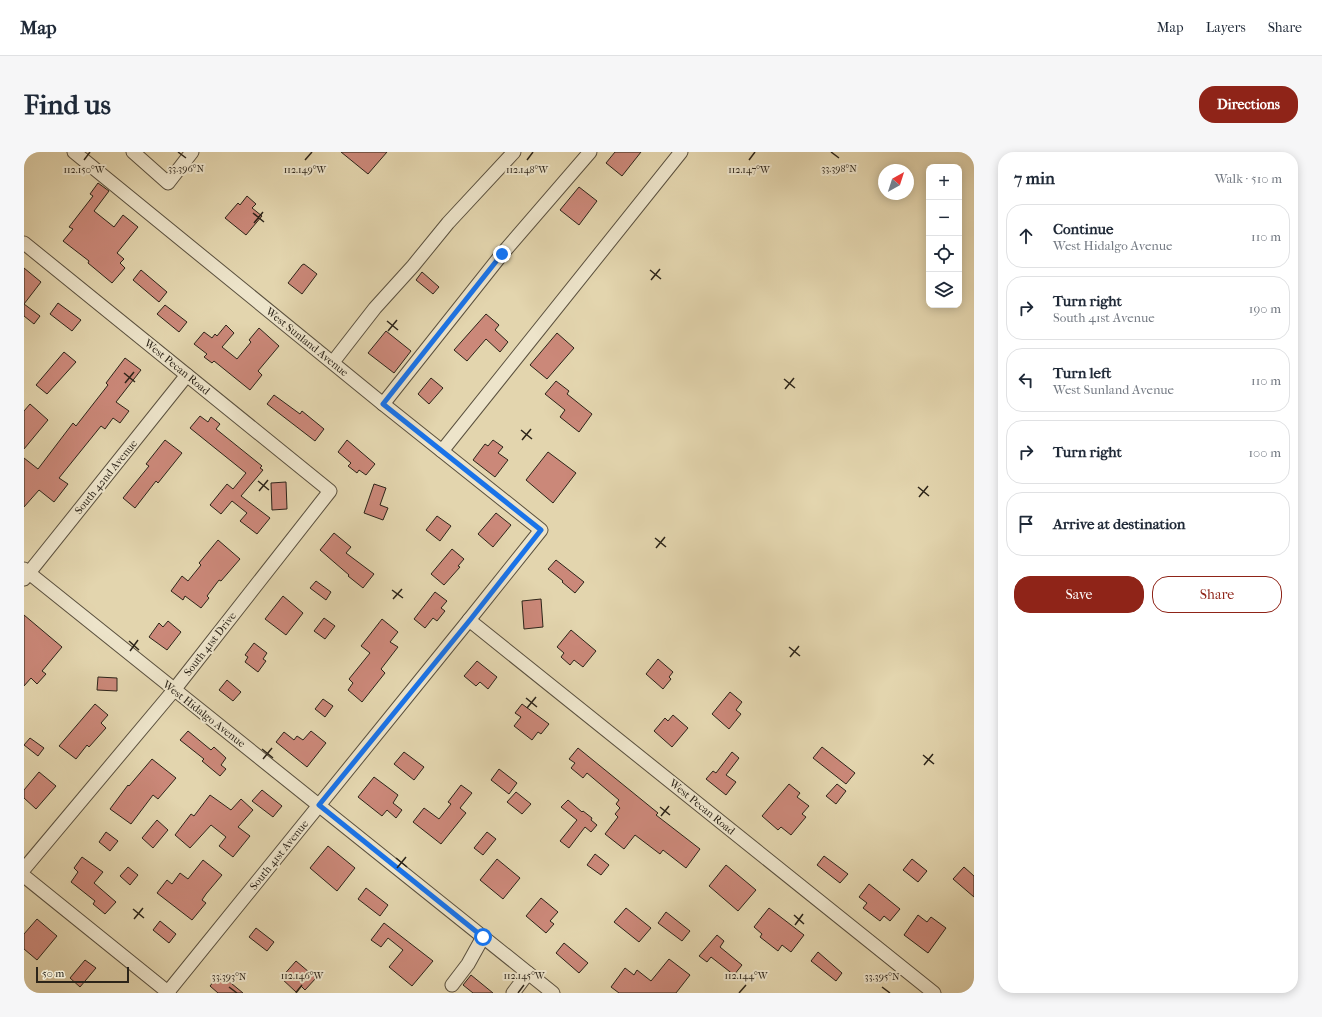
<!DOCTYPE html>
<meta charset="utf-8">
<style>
body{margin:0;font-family:"IM FELL French Canon",serif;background:#f6f6f7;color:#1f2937}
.controls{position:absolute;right:12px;top:12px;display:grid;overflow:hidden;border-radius:8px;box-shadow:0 2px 10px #0003}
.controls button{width:36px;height:36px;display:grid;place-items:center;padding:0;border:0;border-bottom:1px solid #e0e1e3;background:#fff;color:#1f2937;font:20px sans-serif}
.compass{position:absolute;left:854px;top:12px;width:36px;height:36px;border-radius:50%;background:#fff;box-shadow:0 2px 10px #0003;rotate:39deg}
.scale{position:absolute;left:12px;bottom:10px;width:93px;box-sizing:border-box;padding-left:4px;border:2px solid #2c2419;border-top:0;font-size:11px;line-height:14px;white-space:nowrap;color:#2c2419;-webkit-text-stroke:3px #ede4ca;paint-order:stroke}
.stop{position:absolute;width:12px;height:12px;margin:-9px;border:3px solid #1a73e8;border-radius:50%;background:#fff}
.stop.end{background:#1a73e8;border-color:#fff;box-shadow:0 1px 4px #0008}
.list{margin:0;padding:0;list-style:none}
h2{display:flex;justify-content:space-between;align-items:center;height:52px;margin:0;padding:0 16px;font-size:17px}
h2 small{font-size:13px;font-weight:400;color:#747a83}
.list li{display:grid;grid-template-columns:26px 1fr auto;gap:12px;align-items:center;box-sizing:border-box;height:64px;margin:0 8px 8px;padding:0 8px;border:1px solid #e0e1e3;border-radius:16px}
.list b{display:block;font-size:15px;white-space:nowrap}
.list p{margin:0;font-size:13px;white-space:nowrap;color:#747a83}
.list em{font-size:13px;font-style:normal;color:#747a83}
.actions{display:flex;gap:8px;padding:12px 16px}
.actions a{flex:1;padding:9px 0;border:1px solid #8f2418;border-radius:16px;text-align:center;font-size:14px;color:#8f2418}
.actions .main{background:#8f2418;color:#fff}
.icon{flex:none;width:22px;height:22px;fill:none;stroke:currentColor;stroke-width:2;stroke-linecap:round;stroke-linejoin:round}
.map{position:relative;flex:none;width:950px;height:841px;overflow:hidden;border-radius:16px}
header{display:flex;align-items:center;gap:24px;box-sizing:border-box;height:56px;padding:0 20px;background:#fff;border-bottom:1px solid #e0e1e3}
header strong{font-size:19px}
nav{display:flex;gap:22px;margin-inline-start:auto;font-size:14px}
.intro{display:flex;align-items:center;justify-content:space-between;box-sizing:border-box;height:96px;padding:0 24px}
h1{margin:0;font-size:28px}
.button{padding:10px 18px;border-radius:16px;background:#8f2418;color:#fff;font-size:14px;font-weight:700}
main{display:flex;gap:24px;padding:0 24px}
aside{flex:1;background:#fff;border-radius:16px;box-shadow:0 2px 10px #0003}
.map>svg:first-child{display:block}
</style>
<header>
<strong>Map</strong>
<nav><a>Map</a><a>Layers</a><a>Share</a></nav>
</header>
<div class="intro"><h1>Find us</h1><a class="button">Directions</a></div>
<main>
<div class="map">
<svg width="950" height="841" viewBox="0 0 950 841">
<rect width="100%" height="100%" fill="#e3d5ae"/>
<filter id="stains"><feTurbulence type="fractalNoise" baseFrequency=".005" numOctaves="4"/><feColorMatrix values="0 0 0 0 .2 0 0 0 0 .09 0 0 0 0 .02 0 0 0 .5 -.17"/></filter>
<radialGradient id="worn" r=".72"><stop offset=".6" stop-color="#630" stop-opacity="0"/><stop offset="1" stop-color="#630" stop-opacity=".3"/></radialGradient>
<!-- building -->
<g fill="#cb8879" stroke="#2c2419">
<path d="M317 0H363L344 22Z"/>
<path d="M591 0H617L598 24 582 11Z"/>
<path d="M74 31 85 39 70 59 90 75 99 63 114 75 93 101 100 107 96 111 101 116 88 131 64 111 65 109 39 89 49 77 45 75 69 44 66 42Z"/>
<path d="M555 35 573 49 555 73 536 58Z"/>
<path d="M223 44 232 52 228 56 238 64 222 83 201 66 214 51 216 53Z"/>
<path d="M280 112 293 122 278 142 264 131 278 113Z"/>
<path d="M0 116 17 130 0 152 16 164 10 172 0 164Z"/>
<path d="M117 118 143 140 135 150 109 128Z"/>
<path d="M398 120 415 135 409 142 392 128Z"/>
<path d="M34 151 57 168 48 179 26 162Z"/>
<path d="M141 153 163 170 155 180 133 162Z"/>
<path d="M462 162 475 173 471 178 484 190 476 200 462 187 443 209 430 198Z"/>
<path d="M202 173 210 181 198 195 213 207 227 190 225 188 235 176 255 194 234 219 238 223 226 238 190 209 188 211 180 205 183 202 170 192 180 180 188 186 191 182 193 184Z"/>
<path d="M362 179 387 199 370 221 344 201Z"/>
<path d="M533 181 550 196 523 227 506 213Z"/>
<path d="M40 200 52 210 23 242 12 233Z"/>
<path d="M101 206 117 218 92 250 105 259 96 271 89 266 81 277 77 274 35 326 44 332 30 350 15 338 0 355V306L14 317 49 271 52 274 84 233 82 231Z"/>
<path d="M407 226 419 236 405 252 394 242Z"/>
<path d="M532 229 545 239 543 242 568 262 555 280 536 265 541 258 521 242Z"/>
<path d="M250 243 276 262 278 259 300 277 291 289 243 252Z"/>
<path d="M6 252 24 268 0 297V259Z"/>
<path d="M176 264 184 270 187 265 196 272 192 277 238 314 236 316 239 318 217 344 246 366 233 382 216 369 223 361 208 349 197 362 186 353 203 332 209 337 222 321 166 276Z"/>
<path d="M141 288 158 301 134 331 132 329 111 356 99 346 125 314 122 312Z"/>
<path d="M323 288 351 312 342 323 335 318 333 321 324 314 327 311 314 300Z"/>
<path d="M469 288 479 295 474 301 484 308 471 325 449 308 461 292 464 294Z"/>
<path d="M524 300 552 321 529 351 502 328Z"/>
<path d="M262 330 263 357 248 358 247 331Z"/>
<path d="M350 332 362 336 356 353 364 356 359 368 340 361Z"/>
<path d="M472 361 487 373 469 395 454 382Z"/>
<path d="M413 364 427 374 416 389 402 378Z"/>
<path d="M310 381 327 395 322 401 350 422 339 436 324 424 325 423 296 398Z"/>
<path d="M194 388 216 407 197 429 195 428 183 444 185 446 177 456 161 444 159 448 147 439 158 424 164 429 177 413 175 411Z"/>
<path d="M428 397 440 407 434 414 436 415 420 433 407 422Z"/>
<path d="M532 408 560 430 551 441 538 430 539 429 524 417Z"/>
<path d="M292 429 307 440 302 448 286 436Z"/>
<path d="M411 440 423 449 417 456 421 459 413 469 409 466 401 476 390 467Z"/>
<path d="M259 444 279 461 262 483 241 467Z"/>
<path d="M517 447 519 475 500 477 498 449Z"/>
<path d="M0 463 38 495 18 519 22 522 13 532 7 526 0 534Z"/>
<path d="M300 466 311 474 301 487 290 479Z"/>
<path d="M358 467 374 480 366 490 374 495 357 517 361 521 338 550 324 538 329 531 325 527 346 501 337 494Z"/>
<path d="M144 469 157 480 143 498 125 485 135 471 139 475Z"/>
<path d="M547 478 572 499 559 515 550 508 546 513 537 505 540 501 533 495Z"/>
<path d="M230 491 243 501 239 507 242 509 234 520 221 510 224 505 221 503Z"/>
<path d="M634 507 649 520 645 525 647 527 639 537 622 522Z"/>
<path d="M453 509 473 525 464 537 456 530 452 534 440 524Z"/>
<path d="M74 525 93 526V539L73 538Z"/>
<path d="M203 528 217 540 209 549 195 538Z"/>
<path d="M706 540 718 550 712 558 717 562 705 577 688 562Z"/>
<path d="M299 547 309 554 301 565 291 557Z"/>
<path d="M71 552 84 563 77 571 82 576 65 595 63 593 52 607 35 594Z"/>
<path d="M498 552 525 572 517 582 514 580 508 588 490 574 497 565 491 561Z"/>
<path d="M649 563 664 576 648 595 630 579 641 566 644 569Z"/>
<path d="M164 579 187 598 190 595 202 606 197 613 202 617 196 624 178 609 180 607 156 588Z"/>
<path d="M287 579 302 591 283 615 252 590 260 580 270 588 273 584 279 588Z"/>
<path d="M6 586 20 596 14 604 0 593Z"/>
<path d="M798 595 831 621 822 632 789 606Z"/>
<path d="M554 596 634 661 632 663 676 697 662 716 639 698 636 702 611 683 600 697 581 682 594 665 591 662 596 656 592 652 595 648 563 621 559 626 547 616 551 611 545 607Z"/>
<path d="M380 600 400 615 390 628 370 612Z"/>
<path d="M708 600 715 606 702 623 712 630 702 643 682 627 689 619 692 621Z"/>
<path d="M128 607 152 626 134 647 129 643 107 672 86 657 104 633 105 634Z"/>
<path d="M475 617 493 631 485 642 467 628Z"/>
<path d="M15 620 32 634 12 657 0 646V638Z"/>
<path d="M350 625 374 643 369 651 378 658 372 666 363 658 358 664 334 645Z"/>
<path d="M765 632 776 641 773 645 785 654 778 662 782 665 767 683 757 675 754 678 738 664Z"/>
<path d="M813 632 822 639 812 652 802 644Z"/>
<path d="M437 633 448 641 436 656 442 661 417 692 389 670 400 656 415 667 427 652 424 650Z"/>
<path d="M238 638 258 654 249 665 228 649Z"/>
<path d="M492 640 507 652 498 662 483 650Z"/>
<path d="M186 643 207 658 217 647 229 658 214 675 226 684 209 705 195 694 202 685 187 673 166 696 151 683 167 662 170 664Z"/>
<path d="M544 648 558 660 559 659 568 666 567 668 573 673 567 680 561 675 545 696 536 689 553 668 537 655Z"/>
<path d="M133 668 144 678 129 696 118 686Z"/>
<path d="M82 680 94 689 86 699 75 690Z"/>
<path d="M463 680 472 687 459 703 450 696Z"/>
<path d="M304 694 331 716 313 739 286 716Z"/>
<path d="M571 702 585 713 577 723 563 713Z"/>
<path d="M800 704 824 722 816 731 793 713Z"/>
<path d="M58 705 79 720 70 731 92 750 81 762 69 752 71 749 47 730 54 720 50 716Z"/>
<path d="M473 707 496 726 479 747 456 728Z"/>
<path d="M888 707 903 719 894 730 879 718Z"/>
<path d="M179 708 198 723 182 742 178 748 182 751 168 768 133 741 143 728 148 732 156 721 164 727Z"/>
<path d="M702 713 732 738 714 759 685 734Z"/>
<path d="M104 715 114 723 106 733 96 724Z"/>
<path d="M940 715 950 724V745L929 727Z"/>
<path d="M845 732 876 757 866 769 860 764 856 769 839 756 843 751 835 745Z"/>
<path d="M342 736 364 753 356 764 334 747Z"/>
<path d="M517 746 534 760 526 769 530 772 522 781 502 764Z"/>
<path d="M602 756 627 776 615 790 590 770Z"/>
<path d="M745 756 780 783 767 800 758 793 754 799 736 785 738 782 730 775Z"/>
<path d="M642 760 666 779 658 789 634 771Z"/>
<path d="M894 763 903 770 907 765 922 776 904 801 880 783Z"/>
<path d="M13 767 33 784 13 808 0 797V782Z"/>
<path d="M136 769 152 782 145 791 129 778Z"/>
<path d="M360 771 409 809 388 834 365 815 379 798 364 786 357 795 347 788Z"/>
<path d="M232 776 250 790 243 799 225 785Z"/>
<path d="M693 783 700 789 696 795 718 813 710 823 687 805 683 810 675 804Z"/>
<path d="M540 791 564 811 555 821 532 801Z"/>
<path d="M794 800 818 821 812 829 787 809Z"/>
<path d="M645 807 666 823 652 841H595L587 835 601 816 610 823 613 818 627 829Z"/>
<path d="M61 808 72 816 56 835 46 826Z"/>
<path d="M272 809 292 826 281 838 277 834 272 840 257 826Z"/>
<path d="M196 822 219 841H194L186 834Z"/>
<path d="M447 823 469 841H449L439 833Z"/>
</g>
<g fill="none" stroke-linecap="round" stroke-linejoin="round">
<!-- minor casing -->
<g stroke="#5a503e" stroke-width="15">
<g id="minor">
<path d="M50 0 359 252 517 378 445 468 143 841"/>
<path d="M109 0 144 31 168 0"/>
<path d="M0 91 306 339 150 538 0 717"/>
<path d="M309 210 351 156 389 114 424 71 490 0"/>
<path d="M359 252 478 102 566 0"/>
<path d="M418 299 657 0"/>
<path d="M0 417 529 841"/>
<path d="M0 427 163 223"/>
<path d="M445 468 910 841"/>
<path d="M0 724 145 841"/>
<path d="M428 833 444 812 459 785"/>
<path d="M489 841 504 821"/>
</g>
</g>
<!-- minor -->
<use href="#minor" stroke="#ede4ca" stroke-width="13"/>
</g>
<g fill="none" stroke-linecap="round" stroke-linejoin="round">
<!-- route -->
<path stroke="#1a73e8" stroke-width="5" d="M459 785 295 653 446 468 517 378 359 252 478 102"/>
</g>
<!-- ticks -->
<path fill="none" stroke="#2c2419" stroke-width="1.5" d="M154 0 162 6M807 0 815 6M60 8 66 0M281 8 288 0M503 8 509 0M725 8 731 0M229 61 240 70M230 71 239 60M626 118 637 127M627 128 636 117M363 169 374 178M364 179 373 168M100 221 111 230M760 227 771 236M101 231 110 220M761 237 770 226M497 278 508 287M498 288 507 277M234 329 245 338M894 335 905 344M235 339 244 328M895 345 904 334M631 386 642 395M632 396 641 385M368 438 379 446M369 447 378 437M105 489 115 498M765 495 776 504M106 499 114 488M766 505 775 494M502 546 513 555M503 556 512 545M238 597 249 606M899 603 910 612M239 607 248 596M900 613 909 602M636 655 646 663M637 664 645 654M372 706 383 715M373 716 382 705M109 757 120 766M770 763 780 772M110 767 119 756M771 773 779 762M205 835 213 841M858 835 866 841M272 841 278 833M494 841 500 833M715 841 722 833"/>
<g text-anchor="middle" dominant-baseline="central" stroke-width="4" stroke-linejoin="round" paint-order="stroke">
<!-- street labels -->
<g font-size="11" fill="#2c2419" stroke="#ede4ca">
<text transform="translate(283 190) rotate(39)">West Sunland Avenue</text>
<text transform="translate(153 215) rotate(39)">West Pecan Road</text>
<text transform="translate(82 325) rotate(-51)">South 42nd Avenue</text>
<text transform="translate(186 492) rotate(-52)">South 41st Drive</text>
<text transform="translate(180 562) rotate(38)">West Hidalgo Avenue</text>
<text transform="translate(678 655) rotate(39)">West Pecan Road</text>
<text transform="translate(255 703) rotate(-51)">South 41st Avenue</text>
</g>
</g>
<g font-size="10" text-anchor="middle" fill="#2c2419" stroke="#ede4ca" stroke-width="4" stroke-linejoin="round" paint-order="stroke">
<text x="162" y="20">33.396°N</text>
<text x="815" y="20">33.398°N</text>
<text x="60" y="21">112.150°W</text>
<text x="281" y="21">112.149°W</text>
<text x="503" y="21">112.148°W</text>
<text x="725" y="21">112.147°W</text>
<text x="278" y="827">112.146°W</text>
<text x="500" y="827">112.145°W</text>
<text x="722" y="827">112.144°W</text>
<text x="205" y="828">33.393°N</text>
<text x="858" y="828">33.395°N</text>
</g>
<rect width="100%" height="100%" filter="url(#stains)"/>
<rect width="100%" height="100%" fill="url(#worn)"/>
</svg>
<div class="controls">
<button>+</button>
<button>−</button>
<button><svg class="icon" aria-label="locate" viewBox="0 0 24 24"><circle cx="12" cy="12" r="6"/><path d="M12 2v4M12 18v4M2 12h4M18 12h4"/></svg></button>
<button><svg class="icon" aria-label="layers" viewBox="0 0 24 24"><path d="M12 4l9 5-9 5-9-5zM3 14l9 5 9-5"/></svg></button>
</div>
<svg class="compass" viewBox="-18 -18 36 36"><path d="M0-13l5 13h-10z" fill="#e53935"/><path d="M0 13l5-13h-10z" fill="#747a83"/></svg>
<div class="scale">50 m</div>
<div class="stop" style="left:459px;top:785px"></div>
<div class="stop end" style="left:478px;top:102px"></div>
</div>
<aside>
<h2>7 min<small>Walk · 510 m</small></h2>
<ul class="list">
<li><svg class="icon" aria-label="ahead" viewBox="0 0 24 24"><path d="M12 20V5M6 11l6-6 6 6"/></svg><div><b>Continue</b><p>West Hidalgo Avenue</p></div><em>110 m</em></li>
<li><svg class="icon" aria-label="right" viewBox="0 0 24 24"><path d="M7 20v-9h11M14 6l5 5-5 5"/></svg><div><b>Turn right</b><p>South 41st Avenue</p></div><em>190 m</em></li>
<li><svg class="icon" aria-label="left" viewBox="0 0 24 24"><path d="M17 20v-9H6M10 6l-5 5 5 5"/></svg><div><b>Turn left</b><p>West Sunland Avenue</p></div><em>110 m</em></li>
<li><svg class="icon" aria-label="right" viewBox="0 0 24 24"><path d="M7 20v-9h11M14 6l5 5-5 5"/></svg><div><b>Turn right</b></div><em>100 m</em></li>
<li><svg class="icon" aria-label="arrive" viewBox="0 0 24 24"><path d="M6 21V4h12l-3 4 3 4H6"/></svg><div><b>Arrive at destination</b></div></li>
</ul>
<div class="actions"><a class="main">Save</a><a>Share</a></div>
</aside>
</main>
